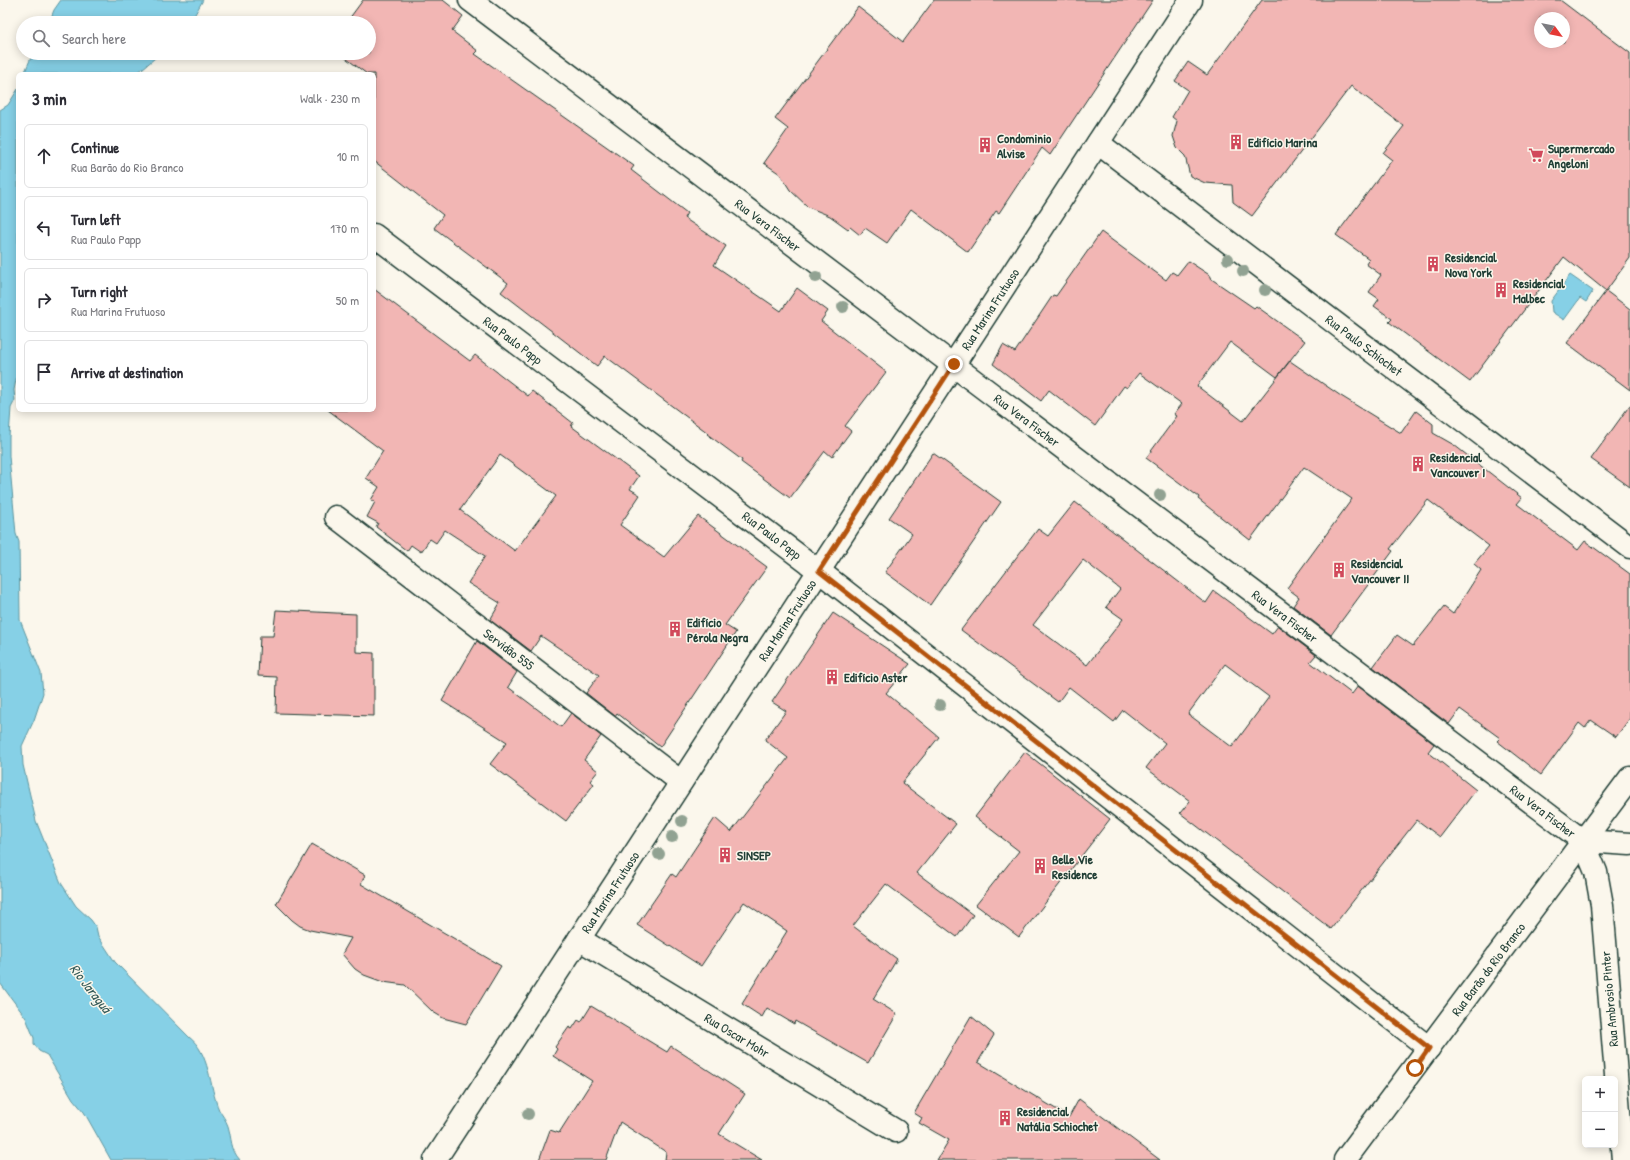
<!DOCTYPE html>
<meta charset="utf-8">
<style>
body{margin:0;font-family:"Patrick Hand",sans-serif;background:#f2f2f3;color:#2b2b33}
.controls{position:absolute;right:12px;bottom:12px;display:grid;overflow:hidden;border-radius:6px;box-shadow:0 2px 10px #0003}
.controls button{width:36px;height:36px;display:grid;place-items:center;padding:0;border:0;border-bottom:1px solid #e1e1e2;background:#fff;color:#2b2b33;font:20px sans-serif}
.compass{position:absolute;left:1534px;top:12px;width:36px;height:36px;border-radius:50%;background:#fff;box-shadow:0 2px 10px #0003;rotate:123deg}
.stop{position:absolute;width:12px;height:12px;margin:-9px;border:3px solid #b45309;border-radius:50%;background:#fff}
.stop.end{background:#b45309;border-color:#fff;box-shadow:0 1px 4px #0008}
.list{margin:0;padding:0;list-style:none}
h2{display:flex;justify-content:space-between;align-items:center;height:52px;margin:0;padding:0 16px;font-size:17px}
h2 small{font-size:13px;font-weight:400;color:#7c7c81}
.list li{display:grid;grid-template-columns:26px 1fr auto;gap:12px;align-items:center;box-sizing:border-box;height:64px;margin:0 8px 8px;padding:0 8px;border:1px solid #e1e1e2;border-radius:6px}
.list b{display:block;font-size:15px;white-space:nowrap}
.list p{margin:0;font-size:13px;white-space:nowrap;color:#7c7c81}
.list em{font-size:13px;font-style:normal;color:#7c7c81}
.icon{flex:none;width:22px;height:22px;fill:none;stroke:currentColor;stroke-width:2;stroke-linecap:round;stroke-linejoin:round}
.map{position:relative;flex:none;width:1630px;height:1160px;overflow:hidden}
.search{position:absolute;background:#fff;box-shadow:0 2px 10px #0003;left:16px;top:16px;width:360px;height:44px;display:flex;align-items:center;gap:10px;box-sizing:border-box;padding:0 14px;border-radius:22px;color:#7c7c81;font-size:15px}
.panel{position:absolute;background:#fff;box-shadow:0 2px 10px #0003;left:16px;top:72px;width:360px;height:340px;border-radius:6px}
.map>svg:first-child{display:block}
</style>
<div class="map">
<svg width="1630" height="1160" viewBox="0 0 1630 1160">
<rect width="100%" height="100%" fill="#fbf7ec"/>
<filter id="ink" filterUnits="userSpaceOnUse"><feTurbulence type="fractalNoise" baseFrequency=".025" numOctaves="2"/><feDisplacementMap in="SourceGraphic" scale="8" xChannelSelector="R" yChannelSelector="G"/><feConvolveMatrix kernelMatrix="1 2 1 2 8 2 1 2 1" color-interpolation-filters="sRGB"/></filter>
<g filter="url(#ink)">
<!-- water -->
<g fill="#86d0e6" stroke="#5d959f">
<path d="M61 0H203L190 23H49L54 10Z"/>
<path d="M33 53H161L136 74H24Z"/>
<path d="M18 89V370L14 390 15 400 11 408 9 437V456L16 534 19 542 20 620 41 673 43 693 34 720 22 746 23 765 36 821 61 883 76 906 91 920 96 927 98 936 115 962 189 1037C210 1053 209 1086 219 1110 222 1115 226 1120 228 1126 232 1139 230 1149 240 1160H111L84 1112 73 1099 47 1055 39 1051 34 1044V1038L26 1018 0 983V110L8 105Z"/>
<path d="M1570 275 1593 291 1586 302 1580 298 1564 320 1552 312 1551 301Z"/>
</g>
<!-- building -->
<g fill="#f2b6b4" stroke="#1f3d34" fill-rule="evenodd">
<path d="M363 0H443L463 16 452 31 478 51 475 54 634 166 631 170 687 213 684 218 726 246 714 265 781 311 797 288 828 311 821 321 886 372 845 426 851 431 832 457 825 451 790 498 741 462 742 460 707 434 708 433 605 356 597 366 501 292 508 283 434 228 443 215 374 161V74H367L339 53H369V23H346Z"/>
<path d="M934 0H1153L1050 155 1042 148 999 213 996 211 968 252 911 209 887 243 865 228 860 235 850 227 848 229 830 216 808 207 790 190 780 174 764 163 788 129 775 119 858 7 903 42Z"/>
<path d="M1262 0H1560L1630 53V258L1606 291 1564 257 1470 382 1389 322 1392 319 1374 306 1379 299 1369 292 1381 275 1366 264 1369 259 1336 235 1392 160 1383 153 1404 126 1351 86 1252 216 1233 202 1232 185 1205 183 1190 176 1185 156 1177 148 1173 136 1177 121 1172 117 1188 90 1175 81 1188 62 1207 75ZM1540 18H1564V42H1540Z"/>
<path d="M1101 232 1166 280 1172 272 1177 275 1188 261 1211 276 1210 278 1254 308 1256 306 1305 341 1277 377 1230 342 1197 386 1243 421 1290 361 1341 396 1401 433 1416 411 1433 424V433L1454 445 1522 498 1517 504 1578 550 1585 541 1630 574V718L1616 737 1591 720 1585 728 1579 723 1541 775 1497 741 1500 738 1460 709 1449 724 1373 667 1397 635 1413 646 1444 607 1453 614 1481 570 1474 564 1489 546 1428 500 1390 549 1393 551 1331 635 1293 606 1299 597 1287 588 1352 499 1304 467 1250 540 1198 499 1199 497 1146 458 1177 416 1174 414 1182 404 1139 373 1127 388 1124 386 1095 426 1049 390 1041 401 993 364 1003 345 1015 352 1053 295 1056 296Z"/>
<path d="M374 289 470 361 475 355 528 396 532 391 573 423 571 426 639 476 630 489 640 495 620 525 664 557 698 516 767 567 725 625 736 632 660 747 617 713 615 716 586 693 599 675 541 636 531 651 490 620 500 603 468 583 485 556 445 530 436 543 430 539 421 552 411 545 407 551 376 527 378 523 367 517 375 502 371 500 379 487 366 478 383 451 328 410H374ZM500 455 556 496 515 551 460 510Z"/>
<path d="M1606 291 1630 309V390L1567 343Z"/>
<path d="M1630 405V487L1591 459Z"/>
<path d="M933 453 1001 502 930 605 885 572 912 534 889 518Z"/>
<path d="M1075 502 1206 603 1214 591 1272 634 1278 626 1316 655 1310 662 1352 694 1358 686 1434 744 1428 752 1476 790 1440 837 1417 820 1331 929 1180 813 1190 801 1146 768 1165 743 1123 710 1114 722 1069 687 1058 702 961 630 1038 529 1048 536ZM1083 560 1120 589 1106 607 1123 619 1087 665 1033 625ZM1225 664 1269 697 1232 747 1188 714Z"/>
<path d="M276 610 356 614V652L374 653V716L276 713 277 677 258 676 260 636H273Z"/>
<path d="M833 613 910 664 886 693 939 737 902 783 956 824 917 873 973 915 957 937 886 884 853 926 897 959 873 999 897 1014 868 1063 795 1021 794 1024 767 1008 762 1017 742 1004 787 931 744 902 701 966 637 925 672 874 676 877 715 818 731 832 788 758 765 740 786 711 772 702Z"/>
<path d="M477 641 517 672 508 687 561 727 571 713 601 736 584 760 598 771 590 781 594 784 566 821 490 764 507 742 442 701Z"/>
<path d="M1025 752 1110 819 1019 937 976 905 1019 851 975 817Z"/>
<path d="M312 844 365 875 361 884 501 966 466 1024 443 1018 433 1012 405 985 383 982 364 975 355 969 342 954 351 938 310 930 300 926 292 920 276 904Z"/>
<path d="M591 1006 667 1052 671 1046 745 1094 719 1134 762 1160H665L666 1152 620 1122 606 1160H539L550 1130 559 1133 592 1081 553 1056 557 1049 555 1047 569 1027 572 1029 578 1020 581 1022Z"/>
<path d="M971 1016 994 1035 978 1062 1069 1117 1079 1099 1160 1160H937L949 1140 919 1123 922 1118 914 1113Z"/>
</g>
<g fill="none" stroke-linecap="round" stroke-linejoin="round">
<!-- minor casing -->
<g stroke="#1f3d34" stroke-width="25">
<g id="minor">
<path d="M470 0 1583 841 1596 872 1602 905 1623 1160"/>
<path d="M1098 143 1630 547"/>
<path d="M374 235 819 571 1429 1048"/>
<path d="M336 517 681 782"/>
<path d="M1583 841 1630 844"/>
<path d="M579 939 896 1131"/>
<path d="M435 1160 1191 0"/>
<path d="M1345 1160 1630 778"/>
</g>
</g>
<!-- minor -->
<use href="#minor" stroke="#fbf7ec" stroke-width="22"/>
</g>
<!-- trees -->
<g fill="#91a292">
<circle cx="1228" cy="259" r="6"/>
<circle cx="1243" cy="271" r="6"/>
<circle cx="816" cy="277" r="6"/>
<circle cx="1265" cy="290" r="6"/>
<circle cx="843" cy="307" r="6"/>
<circle cx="1160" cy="495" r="6"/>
<circle cx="940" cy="705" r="6"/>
<circle cx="682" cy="821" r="6"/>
<circle cx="672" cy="837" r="6"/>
<circle cx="659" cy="854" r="6"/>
<circle cx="528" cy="1114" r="6"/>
</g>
</g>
<g fill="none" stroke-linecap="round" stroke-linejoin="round" filter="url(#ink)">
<!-- route -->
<path stroke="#b45309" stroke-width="5" d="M954 364 819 571 1429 1048 1415 1068"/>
</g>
<!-- icons -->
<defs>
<g id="building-bare" transform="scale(1.2)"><path d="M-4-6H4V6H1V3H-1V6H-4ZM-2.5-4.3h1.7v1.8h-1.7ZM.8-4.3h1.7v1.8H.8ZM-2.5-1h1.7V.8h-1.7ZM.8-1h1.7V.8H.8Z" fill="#d1495b" stroke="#fbf7ec" stroke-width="2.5" paint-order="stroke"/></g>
<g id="supermarket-bare" transform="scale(1.2)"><path d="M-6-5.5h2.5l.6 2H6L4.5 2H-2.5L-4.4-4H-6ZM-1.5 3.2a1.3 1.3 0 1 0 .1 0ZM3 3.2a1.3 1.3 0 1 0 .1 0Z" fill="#d1495b" stroke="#fbf7ec" stroke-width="2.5" paint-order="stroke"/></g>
</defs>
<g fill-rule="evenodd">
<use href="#building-bare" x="1236" y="142"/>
<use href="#building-bare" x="985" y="145"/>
<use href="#supermarket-bare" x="1536" y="155"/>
<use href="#building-bare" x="1433" y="264"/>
<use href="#building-bare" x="1501" y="290"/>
<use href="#building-bare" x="1418" y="464"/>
<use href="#building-bare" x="1339" y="570"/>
<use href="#building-bare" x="675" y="629"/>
<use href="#building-bare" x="832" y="677"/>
<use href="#building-bare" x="725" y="855"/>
<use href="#building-bare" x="1040" y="866"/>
<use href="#building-bare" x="1005" y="1118"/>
</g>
<g text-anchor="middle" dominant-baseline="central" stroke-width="3" stroke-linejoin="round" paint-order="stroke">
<!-- poi labels -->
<g font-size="13" font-weight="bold" fill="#1f3d34" stroke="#fbf7ec" text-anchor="start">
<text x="997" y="138">Condominio<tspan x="997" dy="15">Alvise</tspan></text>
<text x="1248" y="142">Edifício Marina</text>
<text x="1548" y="148">Supermercado<tspan x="1548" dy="15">Angeloni</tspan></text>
<text x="1445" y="257">Residencial<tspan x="1445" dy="15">Nova York</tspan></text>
<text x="1513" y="283">Residencial<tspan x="1513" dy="15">Malbec</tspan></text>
<text x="1430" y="457">Residencial<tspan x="1430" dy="15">Vancouver I</tspan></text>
<text x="1351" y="563">Residencial<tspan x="1351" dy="15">Vancouver II</tspan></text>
<text x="687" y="622">Edifício<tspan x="687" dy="15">Pérola Negra</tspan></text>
<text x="844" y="677">Edifício Aster</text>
<text x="737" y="855">SINSEP</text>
<text x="1052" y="859">Belle Vie<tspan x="1052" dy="15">Residence</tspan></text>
<text x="1017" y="1111">Residencial<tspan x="1017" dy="15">Natália Schiochet</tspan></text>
</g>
<!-- street labels -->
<g font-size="13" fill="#1f3d34" stroke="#fbf7ec">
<text transform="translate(768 225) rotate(37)">Rua Vera Fischer</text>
<text transform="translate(990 309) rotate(-57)">Rua Marina Frutuoso</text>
<text transform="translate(513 340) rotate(37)">Rua Paulo Papp</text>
<text transform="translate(1364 345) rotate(37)">Rua Paulo Schiochet</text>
<text transform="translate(1027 420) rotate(37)">Rua Vera Fischer</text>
<text transform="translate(772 535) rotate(37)">Rua Paulo Papp</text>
<text transform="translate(1285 616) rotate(37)">Rua Vera Fischer</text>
<text transform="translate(787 620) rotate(-57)">Rua Marina Frutuoso</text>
<text transform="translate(509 649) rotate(37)">Servidão 555</text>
<text transform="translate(1543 811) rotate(37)">Rua Vera Fischer</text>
<text transform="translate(610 892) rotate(-57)">Rua Marina Frutuoso</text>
<text transform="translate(1488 969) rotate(-53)">Rua Barão do Rio Branco</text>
<text transform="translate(1609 999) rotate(-95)">Rua Ambrosio Pinter</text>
<text transform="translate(737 1035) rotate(31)">Rua Oscar Mohr</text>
</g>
<!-- water labels -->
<g font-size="14" font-style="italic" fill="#345a58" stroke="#fbf7ec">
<text transform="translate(91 988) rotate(52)">Rio Jaraguá</text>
</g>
</g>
</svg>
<div class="controls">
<button>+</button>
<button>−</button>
</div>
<svg class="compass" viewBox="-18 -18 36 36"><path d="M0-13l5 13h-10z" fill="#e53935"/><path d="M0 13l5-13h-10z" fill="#7c7c81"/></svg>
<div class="stop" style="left:1415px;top:1068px"></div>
<div class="stop end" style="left:954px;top:364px"></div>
<div class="search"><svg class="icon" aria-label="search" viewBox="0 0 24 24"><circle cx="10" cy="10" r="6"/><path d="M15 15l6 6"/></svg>Search here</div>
<section class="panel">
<h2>3 min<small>Walk · 230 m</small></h2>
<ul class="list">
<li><svg class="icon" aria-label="ahead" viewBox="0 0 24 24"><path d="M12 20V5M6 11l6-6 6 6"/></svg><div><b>Continue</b><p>Rua Barão do Rio Branco</p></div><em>10 m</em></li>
<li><svg class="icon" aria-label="left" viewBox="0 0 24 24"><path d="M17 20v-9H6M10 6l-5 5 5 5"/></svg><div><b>Turn left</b><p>Rua Paulo Papp</p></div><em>170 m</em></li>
<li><svg class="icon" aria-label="right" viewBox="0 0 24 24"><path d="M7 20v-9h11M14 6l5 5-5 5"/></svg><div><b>Turn right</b><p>Rua Marina Frutuoso</p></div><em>50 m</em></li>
<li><svg class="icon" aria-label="arrive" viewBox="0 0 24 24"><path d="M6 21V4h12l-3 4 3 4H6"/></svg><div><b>Arrive at destination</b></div></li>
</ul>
</section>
</div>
